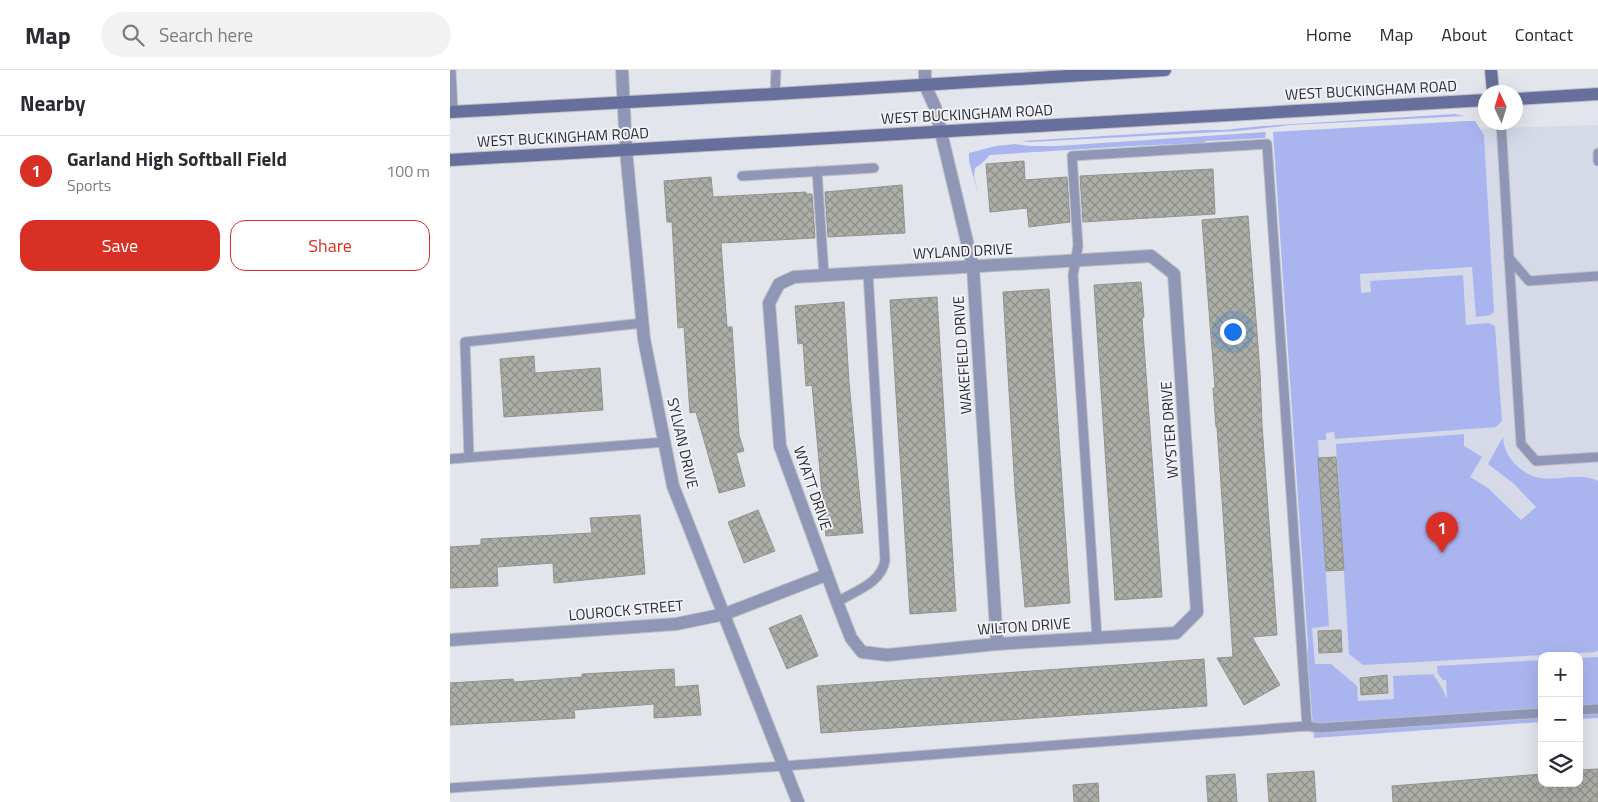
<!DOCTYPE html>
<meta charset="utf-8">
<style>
body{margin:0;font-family:"Titillium Web",sans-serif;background:#f2f2f3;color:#2b2b33}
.controls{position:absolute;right:15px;bottom:15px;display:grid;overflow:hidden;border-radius:10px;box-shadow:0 5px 20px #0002}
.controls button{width:45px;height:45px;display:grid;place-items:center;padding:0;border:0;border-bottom:1px solid #e1e1e2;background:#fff;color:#2b2b33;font:25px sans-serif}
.compass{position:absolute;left:1028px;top:15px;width:45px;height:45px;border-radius:50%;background:#fff;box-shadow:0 5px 20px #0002;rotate:356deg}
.you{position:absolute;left:782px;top:261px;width:18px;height:18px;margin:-12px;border:4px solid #fff;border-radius:50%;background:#1a73e8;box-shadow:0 0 0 8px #1a73e833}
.badge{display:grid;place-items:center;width:32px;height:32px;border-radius:50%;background:#d93025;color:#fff;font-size:16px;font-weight:700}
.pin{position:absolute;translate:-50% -41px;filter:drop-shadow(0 1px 2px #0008)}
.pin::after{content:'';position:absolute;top:26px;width:18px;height:15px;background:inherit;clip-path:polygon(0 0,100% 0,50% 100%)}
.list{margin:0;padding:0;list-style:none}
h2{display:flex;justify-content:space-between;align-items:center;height:65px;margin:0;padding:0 20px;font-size:21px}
h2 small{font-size:16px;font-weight:400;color:#7c7c81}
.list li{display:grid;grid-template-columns:32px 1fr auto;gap:15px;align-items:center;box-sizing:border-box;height:70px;padding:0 20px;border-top:1px solid #e1e1e2}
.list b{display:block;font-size:19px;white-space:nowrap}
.list p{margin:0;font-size:16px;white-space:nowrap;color:#7c7c81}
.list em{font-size:16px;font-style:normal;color:#7c7c81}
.actions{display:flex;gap:10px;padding:15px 20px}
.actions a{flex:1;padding:11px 0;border:1px solid #d93025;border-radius:15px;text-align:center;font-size:18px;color:#d93025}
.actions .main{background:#d93025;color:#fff}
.icon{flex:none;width:28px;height:28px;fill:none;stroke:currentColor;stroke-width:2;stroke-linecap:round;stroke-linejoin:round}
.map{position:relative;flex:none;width:1148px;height:732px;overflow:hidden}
header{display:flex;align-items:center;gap:30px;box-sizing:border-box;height:70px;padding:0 25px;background:#fff;border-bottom:1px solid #e1e1e2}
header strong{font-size:24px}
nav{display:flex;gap:28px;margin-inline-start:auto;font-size:18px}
.search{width:350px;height:45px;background:#f2f2f3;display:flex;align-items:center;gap:12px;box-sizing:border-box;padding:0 18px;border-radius:28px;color:#7c7c81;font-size:19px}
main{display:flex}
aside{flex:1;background:#fff}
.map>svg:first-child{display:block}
</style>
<header>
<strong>Map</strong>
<div class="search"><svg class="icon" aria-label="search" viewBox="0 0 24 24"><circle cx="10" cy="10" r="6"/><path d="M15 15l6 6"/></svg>Search here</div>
<nav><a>Home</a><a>Map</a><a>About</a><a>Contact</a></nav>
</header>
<main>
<aside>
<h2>Nearby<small></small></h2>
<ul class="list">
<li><span class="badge">1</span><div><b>Garland High Softball Field</b><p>Sports</p></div><em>100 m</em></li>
</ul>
<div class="actions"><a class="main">Save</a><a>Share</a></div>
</aside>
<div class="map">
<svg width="1148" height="732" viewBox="0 0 1148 732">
<defs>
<pattern id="building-cross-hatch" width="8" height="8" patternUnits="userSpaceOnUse" patternTransform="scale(1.25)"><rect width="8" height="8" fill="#acaea7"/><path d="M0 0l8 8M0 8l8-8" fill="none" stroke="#8c8e88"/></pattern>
</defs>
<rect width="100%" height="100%" fill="#e3e5ec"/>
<!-- built -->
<path fill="#d6d9e8" d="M1148 55V631L1129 633V586H1092V635L868 650 823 65Z"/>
<!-- green -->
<g fill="#aab5ef">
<path d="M1005 44 1015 46 841 55 788 61 580 72 571 71 754 60H773L812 56Z"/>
<path d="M1016 51H1025L1034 65 1044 242 1040 245 1026 247 1022 197 910 204 911 223 921 222 920 211 1013 205 1016 255 1039 253 1045 256 1052 351 1046 357 885 369 884 362 876 363V370H868L879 556 862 558 865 594H881L907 616 908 631 944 629 943 606 983 604 992 618 997 629 996 610H993L988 604 987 596 1092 590V652L864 668 857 585 858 576 823 62Z"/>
<path d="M816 62 815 68 757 71 752 73 682 76 540 85 531 94 525 98 524 106 529 127 519 91V83L546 76 565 74 580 76H607Z"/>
<path d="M1014 364V376L1032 387 1020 407 1038 418 1071 450 1086 437 1063 413 1038 394 1053 367C1053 377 1059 388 1066 395 1094 422 1122 398 1148 411V580L1146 582 913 595 899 584 886 374Z"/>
<path d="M1148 587V648L1129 649V588Z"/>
</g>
<!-- building -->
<g fill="url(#building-cross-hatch)" stroke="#91938c">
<path d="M574 91 575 110 617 107 620 152 579 157 577 138 540 142 536 94Z"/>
<path d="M763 99 765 144 633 152 630 106Z"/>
<path d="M261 107 263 127 356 122V124H362L365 168 271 173 277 257H282L289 365 294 381 286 383 295 416 269 423 246 342 240 343 234 257 228 258 222 152H217L214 111Z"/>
<path d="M452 115 455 163 378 167 375 122Z"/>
<path d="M798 146 810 302 812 355 827 565 802 567 830 615 794 635 767 588 783 587 767 357H766L763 318H765L752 150Z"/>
<path d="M691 212 694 247 692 248 712 527 665 530 644 215Z"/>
<path d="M599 219 620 533 575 537 565 419 553 222Z"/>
<path d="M487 227 506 541 460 544 440 230Z"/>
<path d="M394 232 399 312 413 463 376 466 362 315 356 316 353 273 348 274 345 236Z"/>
<path d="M84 286 85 303 150 298 153 340 54 347 50 289Z"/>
<path d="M886 387 894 500 876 501 868 388Z"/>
<path d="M308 440 325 481 294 493 278 452Z"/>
<path d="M190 445 195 504 104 513 103 493 47 497 48 516 0 518V477L31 475V469L142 463 140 448Z"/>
<path d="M351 545 368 586 337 599 319 558Z"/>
<path d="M891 560 892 582 869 583 868 561Z"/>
<path d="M754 589 757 636 371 663 367 616Z"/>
<path d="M224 599 225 617 248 615 251 645 204 648V634L124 640 125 648 0 655V613L63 609 64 612 132 607V604Z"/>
<path d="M937 605 938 623 911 625 910 608Z"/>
<path d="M1148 699V732H943L942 716 1092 704V713H1129V700Z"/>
<path d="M864 701 866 732H819L817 704Z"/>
<path d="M785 704 787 732H758L756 706Z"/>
<path d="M648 713 649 732H624L623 715Z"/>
</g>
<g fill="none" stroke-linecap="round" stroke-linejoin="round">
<!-- service casing -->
<g stroke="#bec0c6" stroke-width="11">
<g id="service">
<path d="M1 0 3 42"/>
<path d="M325 24 326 0"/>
<path d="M1051 52 1059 188 1079 211 1148 206"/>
<path d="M1148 83V91"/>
<path d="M367 101 374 205"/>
<path d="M292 106 424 98"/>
<path d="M1059 188 1071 374 1086 391 1148 387"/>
<path d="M19 387 15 272 193 253"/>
<path d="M0 389 215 372"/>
<path d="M387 532C405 521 432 513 435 490L418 203"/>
<path d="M647 568 623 205 628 176 622 86 817 74 857 656"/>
<path d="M1129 640 1148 639"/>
<path d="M0 718 334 696 857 656 869 658 1092 643"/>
</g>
</g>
<!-- minor casing -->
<g stroke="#bec0c6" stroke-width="14">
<g id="minor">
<path d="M475 0V15L485 37 523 197 547 574"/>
<path d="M701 186 724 204 747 542 726 563 547 574 437 585 412 582 401 568 387 532 330 376 319 233 329 214 344 207Z"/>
<path d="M0 570 226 554 275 544 376 505"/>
</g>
</g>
<!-- tertiary casing -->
<g stroke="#bec0c6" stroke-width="14">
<path id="tertiary" d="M172 0 176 80 194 269 223 416 348 732"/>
</g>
<!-- secondary casing -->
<g stroke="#bec0c6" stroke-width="14">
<g id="secondary">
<path d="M1041 0 1043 22"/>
<path d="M1066 29 1148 24"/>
<path d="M0 42 325 24 715 0"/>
<path d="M0 90 1036 30"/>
</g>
</g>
<!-- service -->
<use href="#service" stroke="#9097b6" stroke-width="9"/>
<!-- minor -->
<use href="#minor" stroke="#9097b6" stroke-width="12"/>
<!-- tertiary -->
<use href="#tertiary" stroke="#9097b6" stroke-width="12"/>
<!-- secondary -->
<use href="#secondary" stroke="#67709d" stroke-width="12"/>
</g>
<g text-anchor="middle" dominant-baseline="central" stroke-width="4" stroke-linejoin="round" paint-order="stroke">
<!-- street labels -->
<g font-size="15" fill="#2b2c2f" stroke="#f1f2f9">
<text transform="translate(921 20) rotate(-3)">WEST BUCKINGHAM ROAD</text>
<text transform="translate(517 44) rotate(-3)">WEST BUCKINGHAM ROAD</text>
<text transform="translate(113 67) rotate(-3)">WEST BUCKINGHAM ROAD</text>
<text transform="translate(513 181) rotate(-3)">WYLAND DRIVE</text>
<text transform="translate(512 285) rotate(-94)">WAKEFIELD DRIVE</text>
<text transform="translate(719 360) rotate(-94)">WYSTER DRIVE</text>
<text transform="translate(233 373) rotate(77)">SYLVAN DRIVE</text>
<text transform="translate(363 418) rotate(71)">WYATT DRIVE</text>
<text transform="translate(176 540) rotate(-5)">LOUROCK STREET</text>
<text transform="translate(574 556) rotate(-4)">WILTON DRIVE</text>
</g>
</g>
</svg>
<div class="controls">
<button>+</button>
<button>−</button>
<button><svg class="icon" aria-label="layers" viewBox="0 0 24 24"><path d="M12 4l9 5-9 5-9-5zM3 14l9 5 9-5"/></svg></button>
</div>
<svg class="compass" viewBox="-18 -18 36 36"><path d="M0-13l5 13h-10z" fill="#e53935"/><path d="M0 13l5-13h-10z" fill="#7c7c81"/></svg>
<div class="you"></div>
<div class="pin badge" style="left:992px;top:483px">1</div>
</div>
</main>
